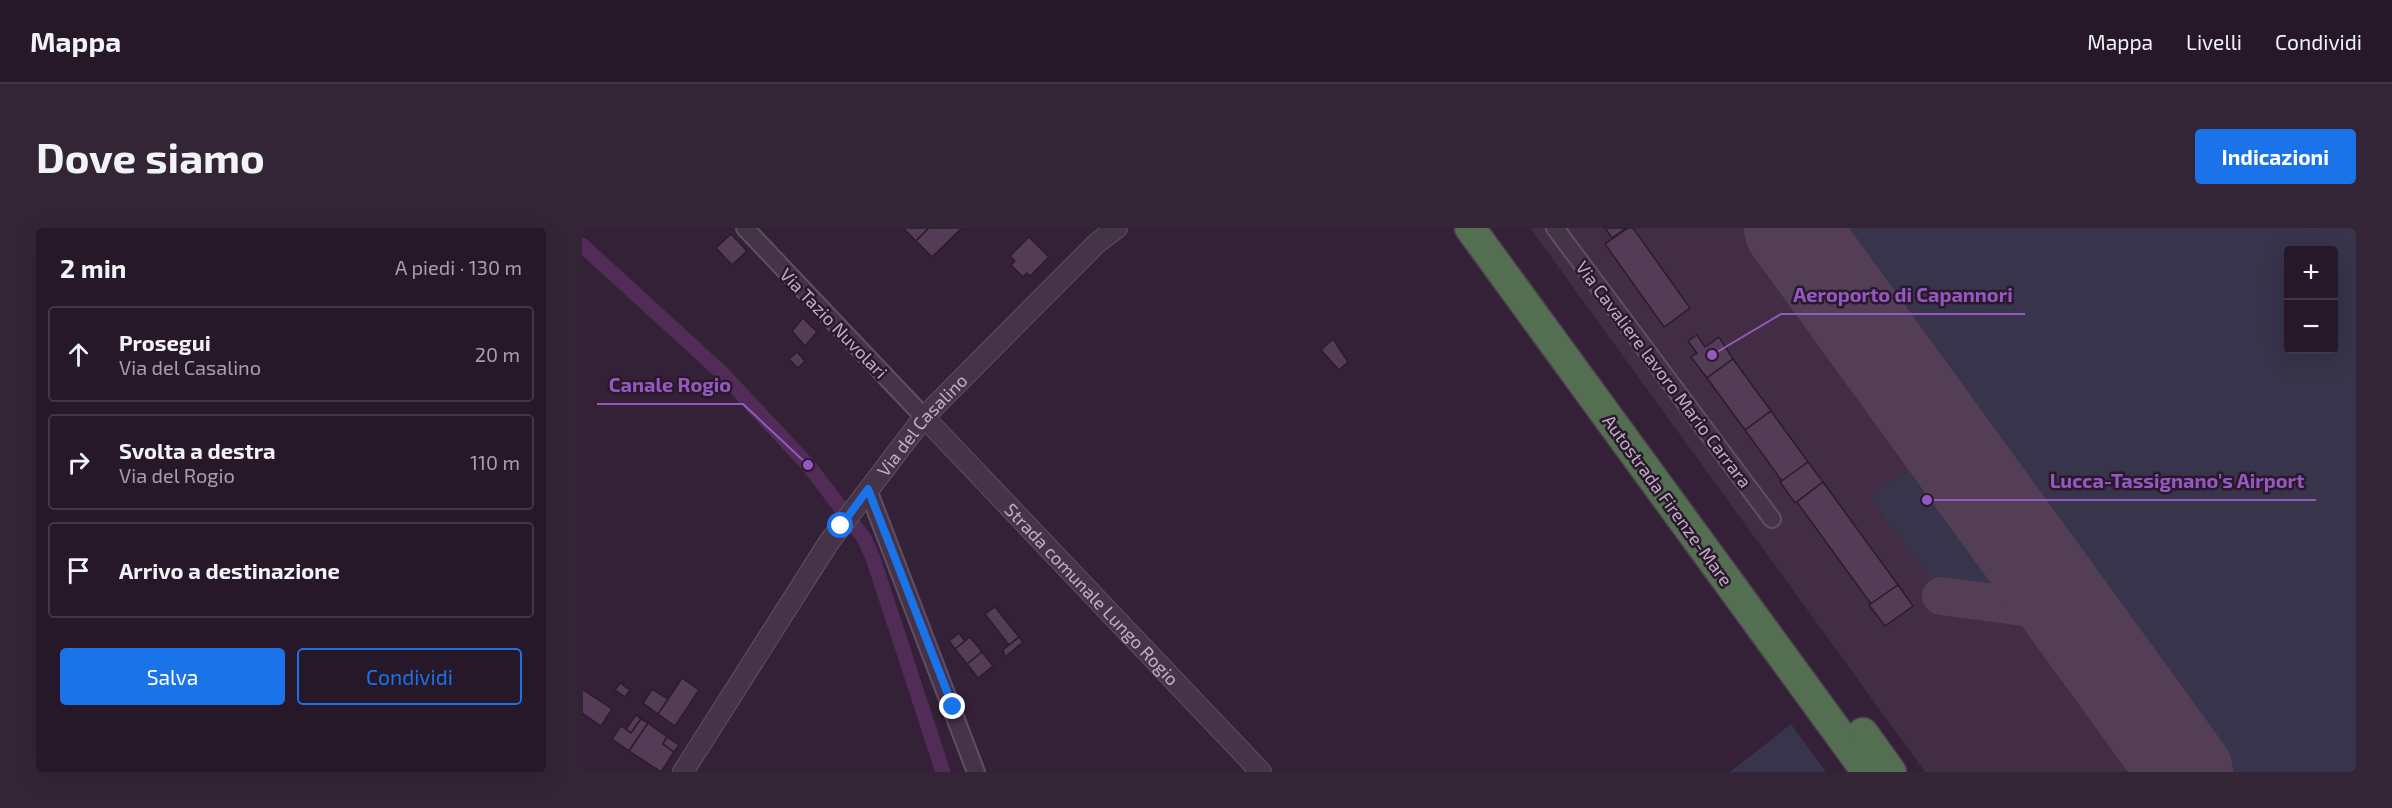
<!DOCTYPE html>
<html lang="it">
<meta charset="utf-8">
<style>
body{margin:0;font-family:"Exo 2",sans-serif;background:#332535;color:#f1f3f6}
.controls{position:absolute;right:18px;top:18px;display:grid;overflow:hidden;border-radius:6px;box-shadow:0 6px 24px #0002}
.controls button{width:54px;height:54px;display:grid;place-items:center;padding:0;border:0;border-bottom:2px solid #433746;background:#271829;color:#f1f3f6;font:30px sans-serif}
.stop{position:absolute;width:18px;height:18px;margin:-14px;border:4px solid #1a73e8;border-radius:50%;background:#fff}
.stop.end{background:#1a73e8;border-color:#fff;box-shadow:0 2px 6px #0008}
.list{margin:0;padding:0;list-style:none}
h2{display:flex;justify-content:space-between;align-items:center;height:78px;margin:0;padding:0 24px;font-size:26px}
h2 small{font-size:20px;font-weight:400;color:#a4a0a8}
.list li{display:grid;grid-template-columns:39px 1fr auto;gap:18px;align-items:center;box-sizing:border-box;height:96px;margin:0 12px 12px;padding:0 12px;border:2px solid #433746;border-radius:6px}
.list b{display:block;font-size:22px;white-space:nowrap}
.list p{margin:0;font-size:20px;white-space:nowrap;color:#a4a0a8}
.list em{font-size:20px;font-style:normal;color:#a4a0a8}
.actions{display:flex;gap:12px;padding:18px 24px}
.actions a{flex:1;padding:14px 0;border:2px solid #1a73e8;border-radius:6px;text-align:center;font-size:21px;color:#1a73e8}
.actions .main{background:#1a73e8;color:#fff}
.icon{flex:none;width:33px;height:33px;fill:none;stroke:currentColor;stroke-width:2;stroke-linecap:round;stroke-linejoin:round}
.map{position:relative;flex:none;width:1774px;height:544px;overflow:hidden;border-radius:6px}
header{display:flex;align-items:center;gap:36px;box-sizing:border-box;height:84px;padding:0 30px;background:#271829;border-bottom:2px solid #433746}
header strong{font-size:28px}
nav{display:flex;gap:33px;margin-inline-start:auto;font-size:21px}
.intro{display:flex;align-items:center;justify-content:space-between;box-sizing:border-box;height:144px;padding:0 36px}
h1{margin:0;font-size:42px}
.button{padding:15px 27px;border-radius:6px;background:#1a73e8;color:#fff;font-size:21px;font-weight:700}
main{display:flex;gap:36px;padding:0 36px}
aside{flex:1;background:#271829;border-radius:6px;box-shadow:0 6px 24px #0002}
.map>svg:first-child{display:block}
</style>
<header>
<strong>Mappa</strong>
<nav><a>Mappa</a><a>Livelli</a><a>Condividi</a></nav>
</header>
<div class="intro"><h1>Dove siamo</h1><a class="button">Indicazioni</a></div>
<main>
<aside>
<h2>2 min<small>A piedi · 130 m</small></h2>
<ul class="list">
<li><svg class="icon" aria-label="ahead" viewBox="0 0 24 24"><path d="M12 20V5M6 11l6-6 6 6"/></svg><div><b>Prosegui</b><p>Via del Casalino</p></div><em>20 m</em></li>
<li><svg class="icon" aria-label="right" viewBox="0 0 24 24"><path d="M7 20v-9h11M14 6l5 5-5 5"/></svg><div><b>Svolta a destra</b><p>Via del Rogio</p></div><em>110 m</em></li>
<li><svg class="icon" aria-label="arrive" viewBox="0 0 24 24"><path d="M6 21V4h12l-3 4 3 4H6"/></svg><div><b>Arrivo a destinazione</b></div></li>
</ul>
<div class="actions"><a class="main">Salva</a><a>Condividi</a></div>
</aside>
<div class="map">
<svg width="1774" height="544" viewBox="0 0 1774 544">
<rect width="100%" height="100%" fill="#342037"/>
<!-- airport -->
<path fill="#422d44" d="M948 0H1346L1743 544H1343Z"/>
<!-- green -->
<g fill="#37344b" fill-rule="evenodd">
<path d="M1240 0H1774V544H1637ZM1752 22V122H1706V22Z"/>
<path d="M1348 227 1440 353 1442 365 1429 366 1349 350 1292 275 1290 270 1295 263Z"/>
<path d="M1209 496 1244 544H1148Z"/>
</g>
<g fill="none" stroke-linecap="round" stroke-linejoin="round">
<!-- canal -->
<path stroke="#502c56" stroke-width="15" d="M0 17 140 145 226 237 282 310 291 330 361 544"/>
<!-- taxiway -->
<g stroke="#543e56" stroke-width="38">
<path d="M1359 368 1473 383 1498 398"/>
<path d="M1437 378C1456 369 1457 357 1454 338"/>
</g>
<!-- runway -->
<path stroke="#543e56" stroke-width="94" d="M1209 0 1604 544"/>
</g>
<!-- building -->
<g fill="#543c57" stroke="#2c1b2e" stroke-width="1.5">
<path d="M321 0H347L334 13Z"/>
<path d="M347 0H380L350 29 334 13Z"/>
<path d="M1023 0H1044L1030 10Z"/>
<path d="M1046 0H1051L1108 80 1082 99 1023 16Z"/>
<path d="M149 6 165 23 150 37 134 20Z"/>
<path d="M447 9 467 29 448 48 445 45 441 49 429 37 433 33 428 28Z"/>
<path d="M221 90 235 104 223 118 210 103Z"/>
<path d="M1115 107 1123 119 1137 109 1151 131 1125 150 1109 129 1115 125 1106 113Z"/>
<path d="M751 111 766 134 757 142 739 122Z"/>
<path d="M215 124 223 133 216 140 207 131Z"/>
<path d="M1151 131 1189 183 1163 202 1125 150Z"/>
<path d="M1189 183 1226 234 1200 253 1163 202Z"/>
<path d="M1226 234 1241 254 1213 275 1198 254Z"/>
<path d="M1241 254 1316 357 1289 376 1215 274Z"/>
<path d="M1316 357 1331 378 1303 398 1287 377Z"/>
<path d="M413 379 437 409 427 417 403 386Z"/>
<path d="M377 405 383 413 373 421 367 413Z"/>
<path d="M388 409 400 424 385 436 373 421Z"/>
<path d="M437 409 441 414 423 429 421 422Z"/>
<path d="M400 424 411 438 396 450 385 436Z"/>
<path d="M100 450 117 462 93 498 76 486Z"/>
<path d="M38 455 48 462 43 469 33 462Z"/>
<path d="M0 461 30 481 19 498 0 485Z"/>
<path d="M70 461 86 471 76 486 61 475Z"/>
<path d="M54 487 59 491 49 505 44 501Z"/>
<path d="M59 491 66 495 47 523 30 511 39 498 49 505Z"/>
<path d="M66 495 85 509 81 516 92 524 79 544 47 523Z"/>
<path d="M85 509 97 517 92 524 81 516Z"/>
</g>
<g fill="none" stroke-linecap="round" stroke-linejoin="round">
<!-- minor casing -->
<g stroke="#604e62" stroke-width="20">
<g id="minor">
<path d="M163 0 342 189"/>
<path d="M973 0 1190 291"/>
<path d="M286 262 394 544"/>
</g>
</g>
<!-- tertiary casing -->
<g stroke="#604e62" stroke-width="22">
<g id="tertiary">
<path id="s1" d="M342 189 679 544"/>
<path id="s2" d="M101 544 247 314 342 189 515 15 535 0"/>
</g>
</g>
<!-- motorway casing -->
<g stroke="#4d3b4f" stroke-width="33">
<g id="motorway">
<path d="M888 0 1285 544"/>
<path d="M1281 505 1309 544"/>
</g>
</g>
<!-- minor -->
<use href="#minor" stroke="#453348" stroke-width="16"/>
<!-- tertiary -->
<use href="#tertiary" stroke="#453348" stroke-width="20"/>
<!-- motorway -->
<use href="#motorway" stroke="#536e50" stroke-width="30"/>
</g>
<g fill="none" stroke-linecap="round" stroke-linejoin="round">
<!-- route -->
<path stroke="#1a73e8" stroke-width="8" d="M259 298 286 261 371 479"/>
</g>
<g text-anchor="middle" dominant-baseline="central" stroke-width="5" stroke-linejoin="round" paint-order="stroke">
<!-- street labels -->
<g font-size="18" fill="#c2adc4" stroke="#2a192c">
<text transform="translate(252 95) rotate(46)">Via Tazio Nuvolari</text>
<text transform="translate(1082 146) rotate(53)">Via Cavaliere lavoro Mario Carrara</text>
<text stroke="none"><textPath href="#s2" startOffset="422">Via del Casalino</textPath></text>
<text transform="translate(1086 272) rotate(54)">Autostrada Firenze-Mare</text>
<text stroke="none"><textPath href="#s1" startOffset="244">Strada comunale Lungo Rogio</textPath></text>
</g>
</g>
<!-- callouts -->
<path fill="none" stroke="#9459c1" stroke-width="2" d="M1130 127L1199 86H1443M226 237L161 176H15M1345 272L1455 272H1734"/>
<g fill="#9459c1" stroke="#2a192c" stroke-width="2">
<circle cx="1130" cy="127" r="6"/>
<circle cx="226" cy="237" r="6"/>
<circle cx="1345" cy="272" r="6"/>
</g>
<g font-size="20" text-anchor="middle" font-weight="bold" fill="#9459c1" stroke="#2a192c" stroke-width="5" stroke-linejoin="round" paint-order="stroke">
<text x="1321" y="74">Aeroporto di Capannori</text>
<text x="88" y="164">Canale Rogio</text>
<text x="1595" y="260">Lucca-Tassignano's Airport</text>
</g>
</svg>
<div class="controls">
<button>+</button>
<button>−</button>
</div>
<div class="stop" style="left:259px;top:298px"></div>
<div class="stop end" style="left:371px;top:479px"></div>
</div>
</main>
